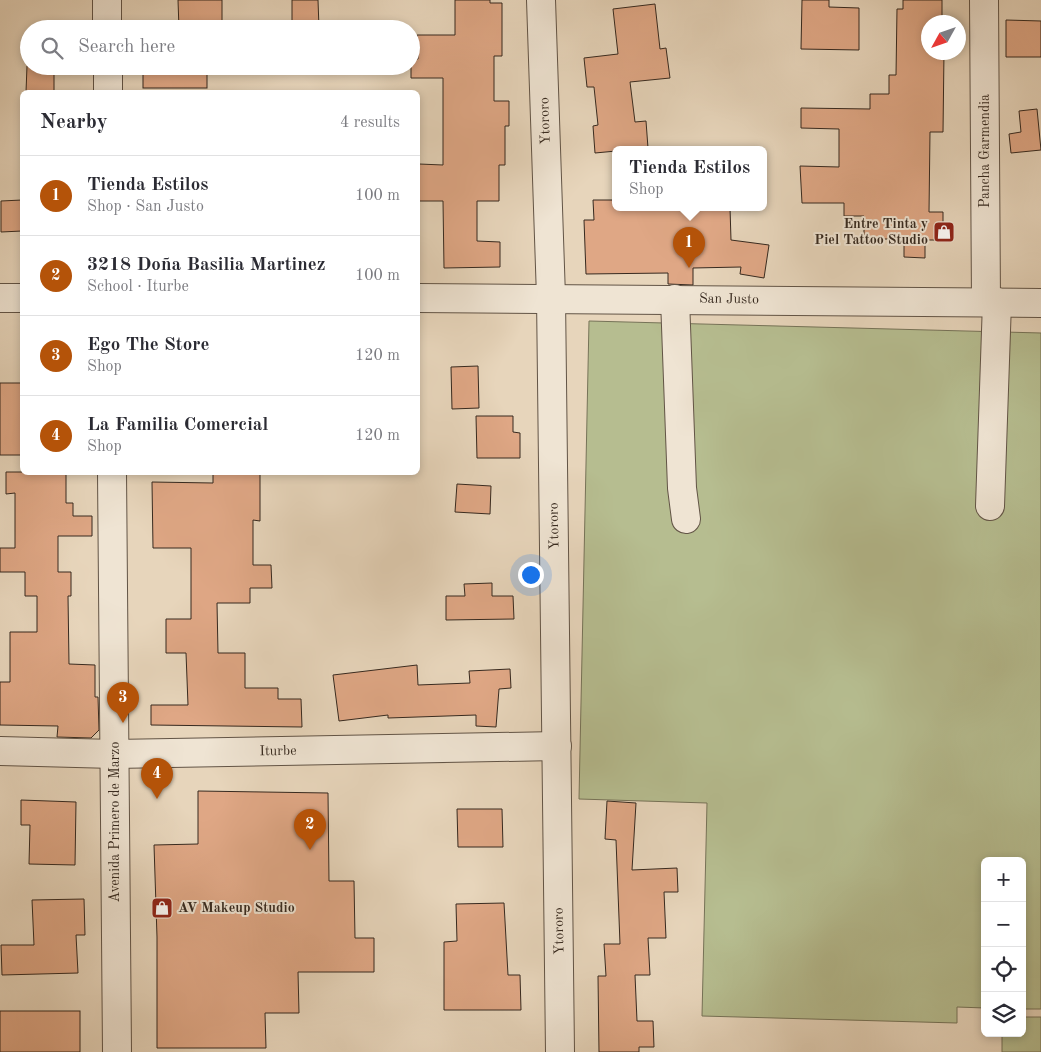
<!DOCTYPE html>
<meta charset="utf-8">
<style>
body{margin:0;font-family:"Old Standard TT",serif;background:#f2f2f3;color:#2b2b33}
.controls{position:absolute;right:15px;bottom:15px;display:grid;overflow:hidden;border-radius:8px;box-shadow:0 2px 8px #0003}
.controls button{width:45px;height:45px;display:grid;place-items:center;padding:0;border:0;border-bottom:1px solid #e1e1e2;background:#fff;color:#2b2b33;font:25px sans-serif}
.compass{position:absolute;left:921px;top:15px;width:45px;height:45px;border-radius:50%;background:#fff;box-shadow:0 2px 8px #0003;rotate:230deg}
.you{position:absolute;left:530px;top:574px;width:18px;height:18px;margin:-12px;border:4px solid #fff;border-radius:50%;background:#1a73e8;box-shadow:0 0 0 8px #1a73e833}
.badge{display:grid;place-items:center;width:32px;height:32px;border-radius:50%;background:#b45309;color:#fff;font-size:16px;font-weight:700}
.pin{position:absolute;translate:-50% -41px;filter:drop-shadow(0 1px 2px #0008)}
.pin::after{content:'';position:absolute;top:26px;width:18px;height:15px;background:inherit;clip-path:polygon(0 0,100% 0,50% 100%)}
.popup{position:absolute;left:612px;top:146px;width:155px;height:65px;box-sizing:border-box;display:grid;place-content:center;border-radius:8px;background:#fff;filter:drop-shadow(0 1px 4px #0005);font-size:16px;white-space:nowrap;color:#7c7c81}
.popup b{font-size:19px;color:#2b2b33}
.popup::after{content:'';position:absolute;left:50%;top:100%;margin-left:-10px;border:10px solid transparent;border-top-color:#fff}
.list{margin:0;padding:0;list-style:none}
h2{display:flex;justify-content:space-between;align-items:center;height:65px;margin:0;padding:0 20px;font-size:21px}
h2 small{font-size:16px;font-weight:400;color:#7c7c81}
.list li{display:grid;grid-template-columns:32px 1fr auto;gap:15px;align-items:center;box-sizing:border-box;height:80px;padding:0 20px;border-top:1px solid #e1e1e2}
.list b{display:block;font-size:19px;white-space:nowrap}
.list p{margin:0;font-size:16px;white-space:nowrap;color:#7c7c81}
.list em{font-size:16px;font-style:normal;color:#7c7c81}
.icon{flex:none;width:28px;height:28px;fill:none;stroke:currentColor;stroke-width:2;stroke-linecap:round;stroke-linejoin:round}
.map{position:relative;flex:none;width:1041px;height:1052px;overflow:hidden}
.search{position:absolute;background:#fff;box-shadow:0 2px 8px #0003;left:20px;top:20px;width:400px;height:55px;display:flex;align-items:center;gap:12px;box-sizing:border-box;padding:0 18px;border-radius:28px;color:#7c7c81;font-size:19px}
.panel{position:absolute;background:#fff;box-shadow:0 2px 8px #0003;left:20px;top:90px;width:400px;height:385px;border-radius:8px}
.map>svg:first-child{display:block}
</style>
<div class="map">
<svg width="1041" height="1052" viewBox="0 0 1041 1052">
<rect width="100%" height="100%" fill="#e7d5bb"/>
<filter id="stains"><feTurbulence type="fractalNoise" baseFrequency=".004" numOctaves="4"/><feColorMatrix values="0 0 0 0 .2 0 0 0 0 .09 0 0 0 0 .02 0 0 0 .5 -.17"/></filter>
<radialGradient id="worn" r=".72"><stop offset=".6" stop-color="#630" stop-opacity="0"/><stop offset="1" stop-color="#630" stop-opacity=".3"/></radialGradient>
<!-- green -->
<g fill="#b6bd90" stroke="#767358">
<path d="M589 321 1041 333V1009H1022V861H985V1008L957 1007V1023L702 1016 707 803 579 799Z"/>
<path d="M1022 1017H1041V1052H1002V1033H1022Z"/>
</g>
<!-- building -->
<g fill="#dfa785" stroke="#36291f">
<path d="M178 0H222V29H179Z"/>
<path d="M292 0H318L319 28 292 29Z"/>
<path d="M455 0H490V3H502V56H494V101H509V126H505V165H499V201H477V241L500 242V267L444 268 443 201H419V164L443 165V78H411V59H418L417 35H455Z"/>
<path d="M802 0H829V7L859 8V50L801 49Z"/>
<path d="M903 0H942V22H928V52H944L943 132H930L929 212H943V240H925V258L904 257V239H864V216H844V203H802L800 166 839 167V129L801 128V108L870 109V94H889V75H896L897 9H903Z"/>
<path d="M655 4 660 49 666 48 670 78 630 82 635 122 646 121 648 148 595 153 593 126 598 125 594 87H587L584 58 618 54 613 9Z"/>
<path d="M1006 20 1041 21V57H1006Z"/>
<path d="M27 66 54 67V92H26Z"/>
<rect x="143" y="66" width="64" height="22"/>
<path d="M1037 109 1041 150 1011 153 1009 134 1021 132 1019 111Z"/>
<path d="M22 200V231L1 232V201Z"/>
<path d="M593 200H615V207L730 208 731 240 769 245 764 278 740 274 741 267 693 268V285L668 284V273L586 274 584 220H594Z"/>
<path d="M478 366 479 408 452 409 451 367Z"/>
<rect x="0" y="383" width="22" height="72"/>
<path d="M476 416H513V432L520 433V458H477Z"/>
<path d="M6 472H66V503H73V516H92V536H58V572H71V596H68L69 664 95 665V697H98L99 730 91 738 57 737 58 726 0 725V682H10V632H37V596H25V572H0V548H15V493L6 494Z"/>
<path d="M213 472H260V521L253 520V565H271L272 588H250V603H217L218 653H245V688H278V699H301L302 727 151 725V705H188L186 653H166V619H191V548H153L152 482 213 483Z"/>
<path d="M457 484 491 486 490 514 455 512Z"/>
<path d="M492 583V596H513L514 619 446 620V596H465L464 584Z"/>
<path d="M417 665 418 685 470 683 469 671 510 669 511 688 499 689 496 727 476 726V715L388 718V715L339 721 333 675Z"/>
<path d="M198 791 328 793 329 881H354L355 938H374V972H298L299 1013H265L266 1048H157V937L154 845 198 844Z"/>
<path d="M21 800 76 802 75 865 29 864 30 825H21Z"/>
<path d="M607 801 636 803 632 870 677 868 678 892H664L666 938H648L650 975H635L637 1021H653L654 1047H639V1052H599L598 976H606L604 944H620L616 840 605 839Z"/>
<path d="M457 809H502L503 847H458Z"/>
<path d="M84 899 85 935H76L78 973 2 975 1 945H34L32 900Z"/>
<path d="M504 903 508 975H520L521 1010H444V942L457 941 456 904Z"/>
<rect x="0" y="1011" width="80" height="41"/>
</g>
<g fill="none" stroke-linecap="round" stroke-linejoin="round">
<!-- minor casing -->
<g stroke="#625446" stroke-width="30">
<g id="minor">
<path d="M107 0V29"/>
<path d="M541 0 551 297 560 1052"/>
<path d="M984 0 986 302"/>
<path d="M108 66V92"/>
<path d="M0 298H22"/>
<path d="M418 298 1041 303"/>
<path d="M675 299 682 488 686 519"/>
<path d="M112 472 117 1052"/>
<path d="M990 506 997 302"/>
<path d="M0 751 114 754 557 746"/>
</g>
</g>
<!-- minor -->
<use href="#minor" stroke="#efe4d3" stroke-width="28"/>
</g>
<!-- icons -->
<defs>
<g id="shop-square" transform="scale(1.125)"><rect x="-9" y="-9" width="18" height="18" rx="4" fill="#8f2418" stroke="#efe4d3"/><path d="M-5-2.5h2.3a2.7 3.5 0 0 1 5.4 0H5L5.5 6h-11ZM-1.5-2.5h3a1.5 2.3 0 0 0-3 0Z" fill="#fff"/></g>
</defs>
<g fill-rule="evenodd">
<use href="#shop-square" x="944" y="232"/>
<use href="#shop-square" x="162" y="908"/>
</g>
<g text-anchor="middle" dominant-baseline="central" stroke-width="4" stroke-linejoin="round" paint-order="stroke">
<!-- street labels -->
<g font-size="14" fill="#36291f" stroke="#efe4d3">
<text transform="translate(545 121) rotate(-92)">Ytororo</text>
<text transform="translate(985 151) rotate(-90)">Pancha Garmendia</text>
<text transform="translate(729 299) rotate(1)">San Justo</text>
<text transform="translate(554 526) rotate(-91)">Ytororo</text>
<text transform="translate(278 751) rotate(-1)">Iturbe</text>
<text transform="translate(115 822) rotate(-90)">Avenida Primero de Marzo</text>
<text transform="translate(559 931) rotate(-91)">Ytororo</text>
</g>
<!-- poi labels -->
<g font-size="14" font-weight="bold" fill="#36291f" stroke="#efe4d3" text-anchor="end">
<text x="928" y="224">Entre Tinta y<tspan x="928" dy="16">Piel Tattoo Studio</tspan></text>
<text x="178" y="908" text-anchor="start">AV Makeup Studio</text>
</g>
</g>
<rect width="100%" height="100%" filter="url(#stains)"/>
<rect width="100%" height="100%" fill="url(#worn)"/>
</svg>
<div class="controls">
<button>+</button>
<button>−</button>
<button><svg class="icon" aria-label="locate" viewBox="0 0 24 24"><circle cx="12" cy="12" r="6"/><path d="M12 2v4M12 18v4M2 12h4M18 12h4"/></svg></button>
<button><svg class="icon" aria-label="layers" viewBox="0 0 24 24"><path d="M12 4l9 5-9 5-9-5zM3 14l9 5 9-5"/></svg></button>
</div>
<svg class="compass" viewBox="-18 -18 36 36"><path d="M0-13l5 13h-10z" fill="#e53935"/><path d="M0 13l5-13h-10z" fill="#7c7c81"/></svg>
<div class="you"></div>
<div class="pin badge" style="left:689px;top:268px">1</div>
<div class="popup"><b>Tienda Estilos</b>Shop</div>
<div class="pin badge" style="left:310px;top:850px">2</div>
<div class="pin badge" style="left:123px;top:723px">3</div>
<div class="pin badge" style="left:157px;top:799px">4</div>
<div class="search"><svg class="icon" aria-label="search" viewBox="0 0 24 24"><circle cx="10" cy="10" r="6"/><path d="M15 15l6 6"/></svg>Search here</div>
<section class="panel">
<h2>Nearby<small>4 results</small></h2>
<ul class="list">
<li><span class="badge">1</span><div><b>Tienda Estilos</b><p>Shop · San Justo</p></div><em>100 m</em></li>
<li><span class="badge">2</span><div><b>3218 Doña Basilia Martinez</b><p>School · Iturbe</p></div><em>100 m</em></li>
<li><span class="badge">3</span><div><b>Ego The Store</b><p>Shop</p></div><em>120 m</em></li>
<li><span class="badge">4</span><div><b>La Familia Comercial</b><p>Shop</p></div><em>120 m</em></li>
</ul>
</section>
</div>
